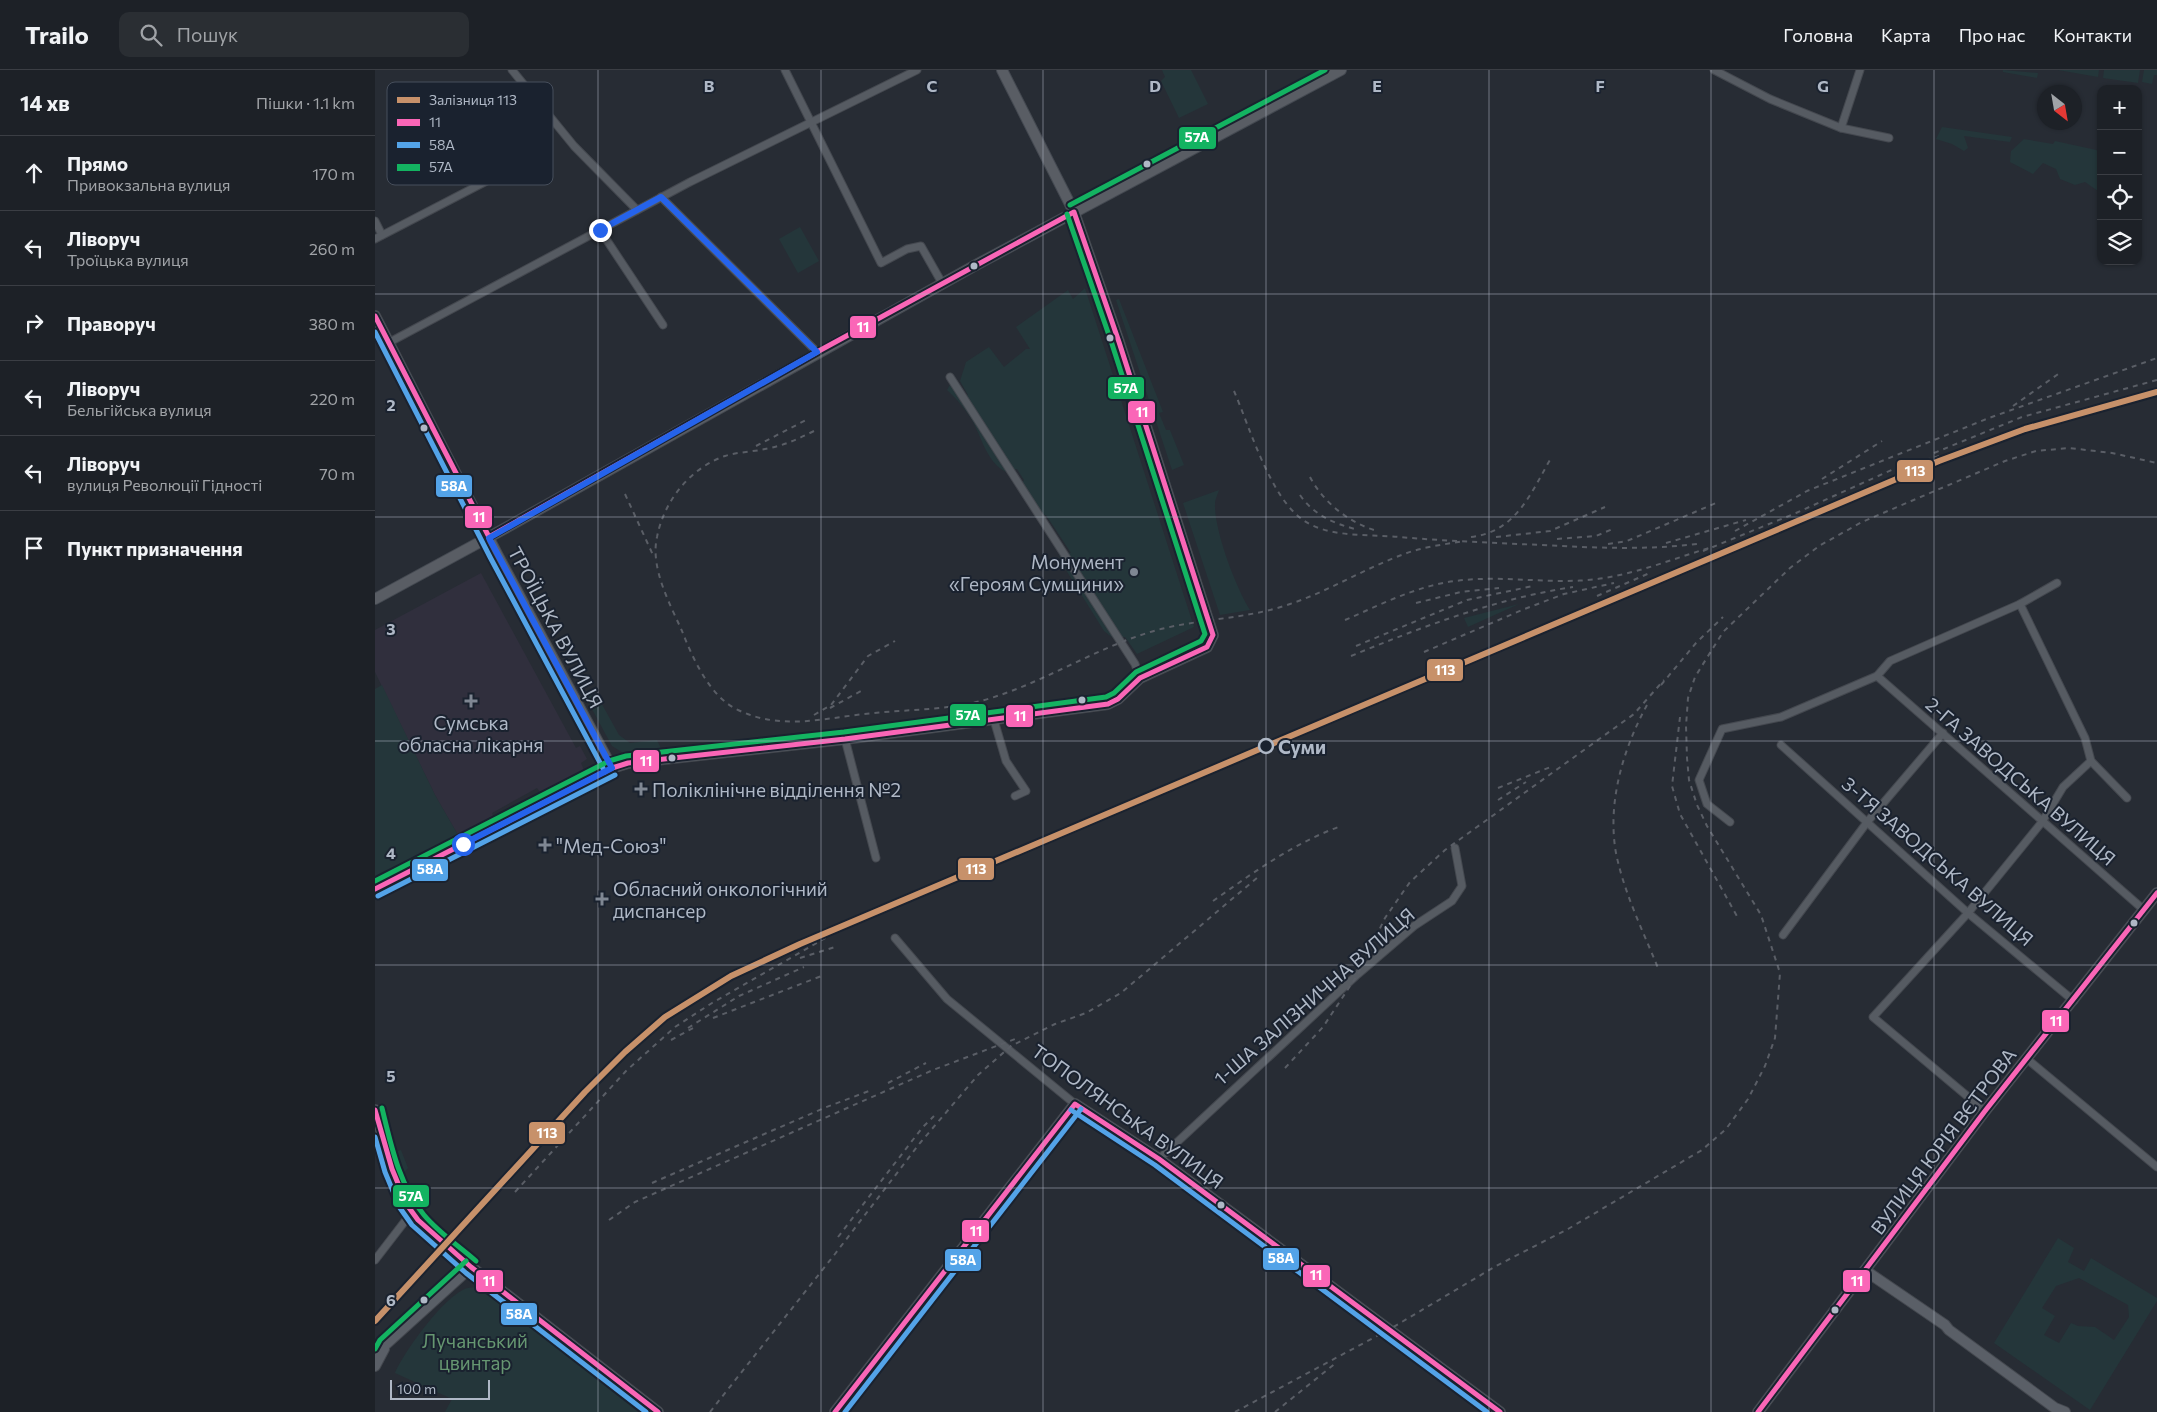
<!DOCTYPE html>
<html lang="uk">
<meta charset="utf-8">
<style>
body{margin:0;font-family:Commissioner,sans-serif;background:#2a2e33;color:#f1f3f6}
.controls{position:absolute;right:15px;top:15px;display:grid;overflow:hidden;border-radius:10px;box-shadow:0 1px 4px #0004}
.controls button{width:45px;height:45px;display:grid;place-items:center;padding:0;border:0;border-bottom:1px solid #3b3e44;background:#1d2127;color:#f1f3f6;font:25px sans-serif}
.compass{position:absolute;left:1662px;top:15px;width:45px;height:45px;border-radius:50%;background:#1d2127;box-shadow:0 1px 4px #0004;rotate:149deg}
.scale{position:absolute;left:15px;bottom:12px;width:100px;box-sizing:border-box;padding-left:5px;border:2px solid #afb8c6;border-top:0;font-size:14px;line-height:18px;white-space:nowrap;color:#afb8c6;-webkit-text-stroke:4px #1a222f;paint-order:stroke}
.stop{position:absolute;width:15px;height:15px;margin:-11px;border:4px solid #2563eb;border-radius:50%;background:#fff}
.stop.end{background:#2563eb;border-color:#fff;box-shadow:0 1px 5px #0008}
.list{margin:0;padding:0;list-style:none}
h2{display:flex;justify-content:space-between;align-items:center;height:65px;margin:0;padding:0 20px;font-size:21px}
h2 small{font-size:16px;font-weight:400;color:#a0a3a7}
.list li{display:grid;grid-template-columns:32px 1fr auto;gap:15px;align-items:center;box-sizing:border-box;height:75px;padding:0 20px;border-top:1px solid #3b3e44}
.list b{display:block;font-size:19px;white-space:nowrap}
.list p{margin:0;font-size:16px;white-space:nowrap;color:#a0a3a7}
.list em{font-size:16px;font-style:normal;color:#a0a3a7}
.icon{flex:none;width:28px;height:28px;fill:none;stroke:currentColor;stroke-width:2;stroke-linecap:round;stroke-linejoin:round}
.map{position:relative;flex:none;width:1782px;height:1342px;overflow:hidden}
header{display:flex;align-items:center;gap:30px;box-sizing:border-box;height:70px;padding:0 25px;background:#1d2127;border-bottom:1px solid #3b3e44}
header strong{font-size:24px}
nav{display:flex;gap:28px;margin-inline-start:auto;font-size:18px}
.search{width:350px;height:45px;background:#2a2e33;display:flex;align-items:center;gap:12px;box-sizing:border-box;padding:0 18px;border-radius:10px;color:#a0a3a7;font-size:19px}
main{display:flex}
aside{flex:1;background:#1d2127}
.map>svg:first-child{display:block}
</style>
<header>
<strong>Trailo</strong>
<div class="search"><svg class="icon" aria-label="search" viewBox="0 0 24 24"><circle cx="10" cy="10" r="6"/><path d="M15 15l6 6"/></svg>Пошук</div>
<nav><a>Головна</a><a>Карта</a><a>Про нас</a><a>Контакти</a></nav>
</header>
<main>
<aside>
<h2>14 хв<small>Пішки · 1.1 km</small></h2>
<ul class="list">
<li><svg class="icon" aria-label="ahead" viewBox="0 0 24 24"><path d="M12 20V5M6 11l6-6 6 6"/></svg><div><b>Прямо</b><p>Привокзальна вулиця</p></div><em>170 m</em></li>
<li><svg class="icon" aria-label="left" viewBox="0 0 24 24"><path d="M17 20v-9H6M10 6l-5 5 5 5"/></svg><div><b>Ліворуч</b><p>Троїцька вулиця</p></div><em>260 m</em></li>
<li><svg class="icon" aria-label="right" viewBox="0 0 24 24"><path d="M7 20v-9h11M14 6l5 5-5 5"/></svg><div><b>Праворуч</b></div><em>380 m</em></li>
<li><svg class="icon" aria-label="left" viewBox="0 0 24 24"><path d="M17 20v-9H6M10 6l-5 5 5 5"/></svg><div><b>Ліворуч</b><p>Бельгійська вулиця</p></div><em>220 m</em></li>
<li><svg class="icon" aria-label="left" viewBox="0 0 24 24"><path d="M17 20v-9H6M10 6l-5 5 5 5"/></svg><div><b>Ліворуч</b><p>вулиця Революції Гідності</p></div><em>70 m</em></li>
<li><svg class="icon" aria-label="arrive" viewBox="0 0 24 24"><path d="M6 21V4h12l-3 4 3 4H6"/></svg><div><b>Пункт призначення</b></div></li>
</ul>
</aside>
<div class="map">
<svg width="1782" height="1342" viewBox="0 0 1782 1342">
<rect width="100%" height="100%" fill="#272c34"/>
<!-- medical -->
<path fill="#302f3d" d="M106 503 201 678 205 676 212 689 206 693 209 700 165 722 162 718 117 743 119 748 83 765 60 725 0 602V560Z"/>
<!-- green -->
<g fill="#24363a" fill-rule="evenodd">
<path d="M787 0H816L833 34 804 48 786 11 790 7Z"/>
<path d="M1628 0 1663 3 1662 8 1628 2Z"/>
<path d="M1683 0H1724L1723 7Z"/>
<path d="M1729 0H1765L1763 13 1728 8Z"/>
<path d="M1769 0H1782V5H1779L1777 14 1767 12Z"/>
<path d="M1567 57 1637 67 1635 72 1589 66 1593 78 1589 81 1577 74 1561 69Z"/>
<path d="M1649 69 1678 74 1680 71 1726 81V121H1723L1710 112 1700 115 1685 109 1681 99 1668 93 1658 104 1635 92 1636 81Z"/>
<path d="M425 157 444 191 423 203 404 169Z"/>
<path d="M710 218 819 557 762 584 750 567 738 568 729 561 686 492 684 484 688 482 696 483 671 445 666 447 657 434V426L646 415 649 410 642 399 631 402C612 393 606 366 597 350 591 340 581 328 572 320L576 313 590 325H593L585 311 591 292 614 277 629 297 651 279H655L641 257 693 220 698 229Z"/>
<path d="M744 229 788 342 784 343 791 360H795L809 395 797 400 741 230Z"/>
<path d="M844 420C843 424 840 429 840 434 839 460 861 518 875 540L845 545 808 433Z"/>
<path d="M1144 534 1093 557 1089 548Z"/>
<path d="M7 615 60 725 83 765 0 806V619Z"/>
<path d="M219 620 244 665 255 673 282 670 287 681 250 684 237 676 211 628Z"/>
<path d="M26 1080 33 1098 29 1103 26 1102 20 1082Z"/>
<path d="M1683 1168 1699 1178 1693 1192 1709 1201 1716 1188 1782 1228V1231L1715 1340 1619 1273ZM1704 1208 1753 1235 1754 1247 1739 1270 1720 1257 1703 1256 1696 1253 1684 1273 1669 1265 1680 1246 1667 1238 1681 1216Z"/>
<path d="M105 1217 115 1223 263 1342H70L77 1329 20 1303C29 1282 71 1223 93 1218 97 1217 102 1217 105 1217Z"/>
</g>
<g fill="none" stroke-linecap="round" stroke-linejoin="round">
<!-- street casing -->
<g stroke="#44484f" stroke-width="9">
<g id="street">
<path d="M137 0 199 76 262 140"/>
<path d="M410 0 506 193 532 179 546 176 567 213"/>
<path d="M1339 0 1395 29 1466 58 1514 68"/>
<path d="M1466 58 1485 0"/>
<path d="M286 127 442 282"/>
<path d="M0 151 7 165"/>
<path d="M225 160 288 255"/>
<path d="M0 169 131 101 157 90"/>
<path d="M13 273 315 112 542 0"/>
<path d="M575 307 760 594 765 608"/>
<path d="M1645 534 1710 668 1716 691 1752 728"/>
<path d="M1502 606 1769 840"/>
<path d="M619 650 631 691 651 721 640 726"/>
<path d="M470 669 501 788"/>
<path d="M1406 675 1593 843 1699 931"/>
<path d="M1355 752 1332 734 1324 710 1347 659 1406 647 1502 606 1515 591 1645 534 1682 513"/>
<path d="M1408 865 1493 751 1568 663"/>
<path d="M520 868 572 929 700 1034"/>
<path d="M1652 989 1782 1097"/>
<path d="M1610 1041 1498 947 1593 843 1667 752 1688 717 1716 691"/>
<path d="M784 1089 983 904 1039 856 1077 831 1087 816 1080 778"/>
<path d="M0 1190 37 1142"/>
</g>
</g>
<!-- secondary casing -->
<g stroke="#44484f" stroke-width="12">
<g id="secondary">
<path d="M0 246 122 484 237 698"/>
<path d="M0 819 237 698 253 693 470 669 733 634 743 629 765 608 832 577 838 565 744 272 699 142"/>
<path d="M0 1040 17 1099 32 1135 43 1150 96 1197 283 1342"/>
<path d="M1491 1201 1570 1255 1574 1260 1680 1338 1690 1342"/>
<path d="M0 1284 96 1197"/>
<path d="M0 1296 9 1279"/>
<path d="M460 1342 700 1034 784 1089 1125 1342"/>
<path d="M1383 1342 1610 1041 1782 823"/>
</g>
</g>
<!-- primary casing -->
<g stroke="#444951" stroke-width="12">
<g id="primary">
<path d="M627 0 699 142"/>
<path d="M0 529 127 460 599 196 966 0"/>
</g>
</g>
<!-- street -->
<use href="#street" stroke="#565b62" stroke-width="7"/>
<!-- secondary -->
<use href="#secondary" stroke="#5a5f67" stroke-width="10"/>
<!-- primary -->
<use href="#primary" stroke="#595d64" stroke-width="10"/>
<!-- rail -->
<g stroke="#5a5e66" stroke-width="2" stroke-dasharray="5 5" stroke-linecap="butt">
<path d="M859 321C875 358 895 427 928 450 953 468 994 464 1024 467 1071 471 1119 473 1167 475 1220 478 1270 480 1322 474"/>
<path d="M1638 336 1686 302"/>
<path d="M439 361C423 369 408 376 390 379 377 382 362 382 350 386 315 398 289 431 282 467 275 498 295 534 307 561 318 589 335 627 363 640 405 660 446 649 489 644 532 639 575 641 616 628 668 612 715 582 766 565 814 548 867 551 915 534 957 520 995 495 1038 481 1055 476 1072 474 1089 471"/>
<path d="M381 376 433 349"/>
<path d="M1559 383 1647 347 1782 310"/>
<path d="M935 407C948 432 974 453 1002 461"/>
<path d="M1447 409 1507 371"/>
<path d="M250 424 278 485"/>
<path d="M925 425C938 444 957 453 980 459"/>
<path d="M1360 461 1432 421 1614 348 1782 288"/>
<path d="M1096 467C1141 462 1156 423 1176 388"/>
<path d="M1121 467 1175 461 1230 437"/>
<path d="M1182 469 1221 466 1240 458"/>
<path d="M1291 473 1371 450"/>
<path d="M1233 474 1252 471 1341 433"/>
<path d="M1328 481 1421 443 1521 398 1568 385"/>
<path d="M1222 526 1277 502"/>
<path d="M1041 533 1086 522 1124 518"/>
<path d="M970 550C1005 535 1041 516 1080 511 1132 504 1184 517 1235 507 1268 501 1301 488 1334 478"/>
<path d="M981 576 1092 530 1158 516"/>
<path d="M1049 582 1147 540 1189 524 1239 513"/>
<path d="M976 586C1049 556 1120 529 1198 517"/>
<path d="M1286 615 1321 573 1348 547"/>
<path d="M1272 635C1248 679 1232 733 1241 783 1249 823 1268 861 1283 898"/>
<path d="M455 638 486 621"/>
<path d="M439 645 456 635 493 586 520 571"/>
<path d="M1305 647 1297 716 1305 744 1363 848"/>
<path d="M1123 718 1178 696"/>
<path d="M1123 730 1151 712"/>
<path d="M838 831C879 802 919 773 966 756"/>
<path d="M425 888 460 877"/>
<path d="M338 948 449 905"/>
<path d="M313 958 364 926 429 897"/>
<path d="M296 970 320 957"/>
<path d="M910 998 948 957 983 904 1010 848 1035 812 1070 780 1259 644 1289 610"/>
<path d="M513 1013 551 993"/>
<path d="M277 1113 449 1038 494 1021"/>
<path d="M140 1122 251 1001 300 957 337 933 452 867"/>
<path d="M234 1150 260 1132 558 1000 640 969"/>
<path d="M463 1167 547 1058 559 1046"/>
<path d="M335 1342 460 1184 545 1073 603 1005 636 976 680 954 711 943 746 923 883 807"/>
<path d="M860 1342 1015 1259 1121 1196 1193 1159 1327 1080 1351 1059 1373 1029 1390 996 1400 968 1405 903 1386 845 1332 756 1322 735 1314 710 1312 688 1311 656 1313 628 1320 607 1348 562 1415 498 1444 476 1487 452 1630 391 1661 381 1694 378 1737 383 1782 393"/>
<path d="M900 1342 962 1292"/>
</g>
<!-- bus-1 casing -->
<g stroke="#1a222f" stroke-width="9">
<g id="bus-1">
<path d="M0 246 114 467 442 282 699 142 744 272 838 565 832 577 765 608 743 629 733 634 470 669 253 693 237 698 0 819"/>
<path d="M0 1040 17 1099 32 1135 43 1150 96 1197 283 1342"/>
<path d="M460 1342 700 1034 784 1089 1125 1342"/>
<path d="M1383 1342 1610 1041 1782 823"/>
</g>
</g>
<!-- bus-2 casing -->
<g stroke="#1a222f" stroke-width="9">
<g id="bus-2">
<path d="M0 262 115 487 230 702"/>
<path d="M3 826 240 705"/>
<path d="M696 1040 780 1095 1112 1342"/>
<path d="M0 1067 10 1102 25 1138 37 1155 91 1203 271 1342"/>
<path d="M470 1342 706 1039"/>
</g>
</g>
<!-- bus-3 casing -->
<g stroke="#1a222f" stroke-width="9">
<g id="bus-3">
<path d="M695 135 950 0"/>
<path d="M0 811 234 691 251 686 469 662 731 627 739 623 761 602 826 571 830 564 737 274 692 144"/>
<path d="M7 1038C16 1075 24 1115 49 1145 64 1163 84 1176 101 1191"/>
<path d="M0 1279 5 1270 91 1191"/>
</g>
</g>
<!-- bus-1 -->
<use href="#bus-1" stroke="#fa66b7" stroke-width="5"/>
<!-- bus-2 -->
<use href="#bus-2" stroke="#53a3e8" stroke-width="5"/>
<!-- bus-3 -->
<use href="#bus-3" stroke="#13b361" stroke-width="5"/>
<!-- rail-1 casing -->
<g stroke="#1a222f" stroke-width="10">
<path id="rail-1" d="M0 1251 210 1022 250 982 290 947 356 906 425 874 1564 391 1650 359 1782 322"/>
</g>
<!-- rail-1 -->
<use href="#rail-1" stroke="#c7916a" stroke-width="6"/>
</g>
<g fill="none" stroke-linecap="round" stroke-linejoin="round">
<!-- route -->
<path stroke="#2563eb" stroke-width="6" d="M88 774 237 698 114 468 442 282 286 127 225 160"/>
</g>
<!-- grid -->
<path fill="none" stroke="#afb8c6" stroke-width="1" stroke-opacity="0.55" d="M223 0V1342M446 0V1342M668 0V1342M891 0V1342M1114 0V1342M1336 0V1342M1559 0V1342M0 224H1782M0 447H1782M0 671H1782M0 895H1782M0 1118H1782"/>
<!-- markers -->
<g fill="#afb8c6" stroke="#1a222f" stroke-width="2">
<circle cx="772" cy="94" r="4.5"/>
<circle cx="599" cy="196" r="4.5"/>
<circle cx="735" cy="268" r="4.5"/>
<circle cx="49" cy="358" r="4.5"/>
<circle cx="707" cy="630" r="4.5"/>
<circle cx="297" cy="688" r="4.5"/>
<circle cx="1759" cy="853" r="4.5"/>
<circle cx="846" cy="1135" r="4.5"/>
<circle cx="49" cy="1230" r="4.5"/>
<circle cx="1460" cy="1240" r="4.5"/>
</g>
<g fill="#7f8793" stroke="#1a222f" stroke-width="2">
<circle cx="759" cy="502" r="5"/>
<path d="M93.5 623.5h5v5h5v5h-5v5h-5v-5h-5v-5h5z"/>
<path d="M263.5 711.5h5v5h5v5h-5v5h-5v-5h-5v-5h5z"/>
<path d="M167.5 767.5h5v5h5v5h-5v5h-5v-5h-5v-5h5z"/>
<path d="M224.5 821.5h5v5h5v5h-5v5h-5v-5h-5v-5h5z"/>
</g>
<circle fill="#1a222f" stroke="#afb8c6" stroke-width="2.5" cx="891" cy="676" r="7"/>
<g text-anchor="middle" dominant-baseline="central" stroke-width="4" stroke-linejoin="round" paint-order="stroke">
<!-- poi labels -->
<g font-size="19" fill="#afb8c6" stroke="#1a222f" text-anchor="start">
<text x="749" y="491" text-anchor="end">Монумент<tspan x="749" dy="22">«Героям Сумщини»</tspan></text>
<text x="96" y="652" text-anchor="middle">Сумська<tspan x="96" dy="22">обласна лікарня</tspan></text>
<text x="277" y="719">Поліклінічне відділення №2</text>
<text x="181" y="775">"Мед-Союз"</text>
<text x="238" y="818">Обласний онкологічний<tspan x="238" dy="22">диспансер</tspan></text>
</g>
<!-- street labels -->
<g font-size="19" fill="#afb8c6" stroke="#1a222f">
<text transform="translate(181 557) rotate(62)">ТРОЇЦЬКА ВУЛИЦЯ</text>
<text transform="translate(1646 711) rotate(41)">2-ГА ЗАВОДСЬКА ВУЛИЦЯ</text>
<text transform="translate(1563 791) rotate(41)">3-ТЯ ЗАВОДСЬКА ВУЛИЦЯ</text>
<text transform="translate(939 926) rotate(-41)">1-ША ЗАЛІЗНИЧНА ВУЛИЦЯ</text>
<text transform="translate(753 1046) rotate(36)">ТОПОЛЯНСЬКА ВУЛИЦЯ</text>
<text transform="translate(1568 1071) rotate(-53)">ВУЛИЦЯ ЮРІЯ ВЄТРОВА</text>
</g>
<!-- stop labels -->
<g font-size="19" font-weight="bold" fill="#afb8c6" stroke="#1a222f" text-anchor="start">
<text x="903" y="676">Суми</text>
</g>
<!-- park labels -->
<g font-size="19" fill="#669771" stroke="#1a222f">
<text x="100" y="1270">Лучанський<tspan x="100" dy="22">цвинтар</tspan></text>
</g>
</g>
<!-- legend -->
<rect x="12" y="12" width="166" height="103" rx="8" fill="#1a222f" stroke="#474f5c" stroke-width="1"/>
<rect x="22" y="27" width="23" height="6" fill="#c7916a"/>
<rect x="22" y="49" width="23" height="7" fill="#fa66b7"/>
<rect x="22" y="72" width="23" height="6" fill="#53a3e8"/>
<rect x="22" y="94" width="23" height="7" fill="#13b361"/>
<g font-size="14" fill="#afb8c6">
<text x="54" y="35">Залізниця 113</text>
<text x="54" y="57">11</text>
<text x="54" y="80">58А</text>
<text x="54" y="102">57А</text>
</g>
<g font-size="16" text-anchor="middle" font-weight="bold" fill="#afb8c6" stroke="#1a222f" stroke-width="4" stroke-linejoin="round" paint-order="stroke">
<text x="334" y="22">B</text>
<text x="557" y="22">C</text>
<text x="780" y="22">D</text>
<text x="1002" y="22">E</text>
<text x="1225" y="22">F</text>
<text x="1448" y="22">G</text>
<text x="16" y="341">2</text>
<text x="16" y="565">3</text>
<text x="16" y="789">4</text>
<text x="16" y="1012">5</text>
<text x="16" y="1236">6</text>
</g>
<g stroke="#1a222f" stroke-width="2">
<rect x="803" y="56" width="39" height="24" rx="5" fill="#13b361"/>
<rect x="474" y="245" width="28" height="24" rx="5" fill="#fa66b7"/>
<rect x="732" y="306" width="38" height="24" rx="5" fill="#13b361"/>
<rect x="752" y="330" width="29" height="24" rx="5" fill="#fa66b7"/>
<rect x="1521" y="389" width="38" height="24" rx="5" fill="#c7916a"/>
<rect x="60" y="404" width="38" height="24" rx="5" fill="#53a3e8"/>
<rect x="89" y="435" width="29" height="24" rx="5" fill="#fa66b7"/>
<rect x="1051" y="588" width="38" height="24" rx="5" fill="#c7916a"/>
<rect x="574" y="633" width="38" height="24" rx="5" fill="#13b361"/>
<rect x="630" y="634" width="29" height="24" rx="5" fill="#fa66b7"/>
<rect x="257" y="679" width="28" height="24" rx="5" fill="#fa66b7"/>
<rect x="582" y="787" width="38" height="24" rx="5" fill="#c7916a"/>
<rect x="36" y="788" width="38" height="24" rx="5" fill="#53a3e8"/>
<rect x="1666" y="939" width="29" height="24" rx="5" fill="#fa66b7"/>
<rect x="153" y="1051" width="38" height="24" rx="5" fill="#c7916a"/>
<rect x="17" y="1114" width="38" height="24" rx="5" fill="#13b361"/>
<rect x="586" y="1149" width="29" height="24" rx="5" fill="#fa66b7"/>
<rect x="887" y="1177" width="38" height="24" rx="5" fill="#53a3e8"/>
<rect x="569" y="1178" width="38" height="24" rx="5" fill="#53a3e8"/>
<rect x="927" y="1194" width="29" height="24" rx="5" fill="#fa66b7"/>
<rect x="1467" y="1199" width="29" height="24" rx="5" fill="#fa66b7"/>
<rect x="100" y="1199" width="29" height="24" rx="5" fill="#fa66b7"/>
<rect x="125" y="1232" width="38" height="24" rx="5" fill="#53a3e8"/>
</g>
<g font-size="14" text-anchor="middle" font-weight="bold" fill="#fff">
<text x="822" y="72">57А</text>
<text x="488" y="262">11</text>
<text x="751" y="323">57А</text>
<text x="767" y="347">11</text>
<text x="1540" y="406">113</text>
<text x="79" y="421">58А</text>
<text x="104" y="452">11</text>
<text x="1070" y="605">113</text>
<text x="593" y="650">57А</text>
<text x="645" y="651">11</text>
<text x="271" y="696">11</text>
<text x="601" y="804">113</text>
<text x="55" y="804">58А</text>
<text x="1681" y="956">11</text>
<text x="172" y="1068">113</text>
<text x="36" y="1131">57А</text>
<text x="601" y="1166">11</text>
<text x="906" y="1193">58А</text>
<text x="588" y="1195">58А</text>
<text x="941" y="1210">11</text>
<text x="1482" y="1216">11</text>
<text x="114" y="1216">11</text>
<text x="144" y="1249">58А</text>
</g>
</svg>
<div class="controls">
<button>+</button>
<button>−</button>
<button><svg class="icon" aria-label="locate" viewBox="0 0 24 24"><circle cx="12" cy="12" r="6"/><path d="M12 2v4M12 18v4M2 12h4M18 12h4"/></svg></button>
<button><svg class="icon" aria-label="layers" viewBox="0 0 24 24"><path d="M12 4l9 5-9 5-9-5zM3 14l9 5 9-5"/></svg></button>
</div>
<svg class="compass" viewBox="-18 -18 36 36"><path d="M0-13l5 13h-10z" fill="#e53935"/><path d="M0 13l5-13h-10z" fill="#a0a3a7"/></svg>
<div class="scale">100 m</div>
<div class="stop" style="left:88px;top:774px"></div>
<div class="stop end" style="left:225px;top:160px"></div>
</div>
</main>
